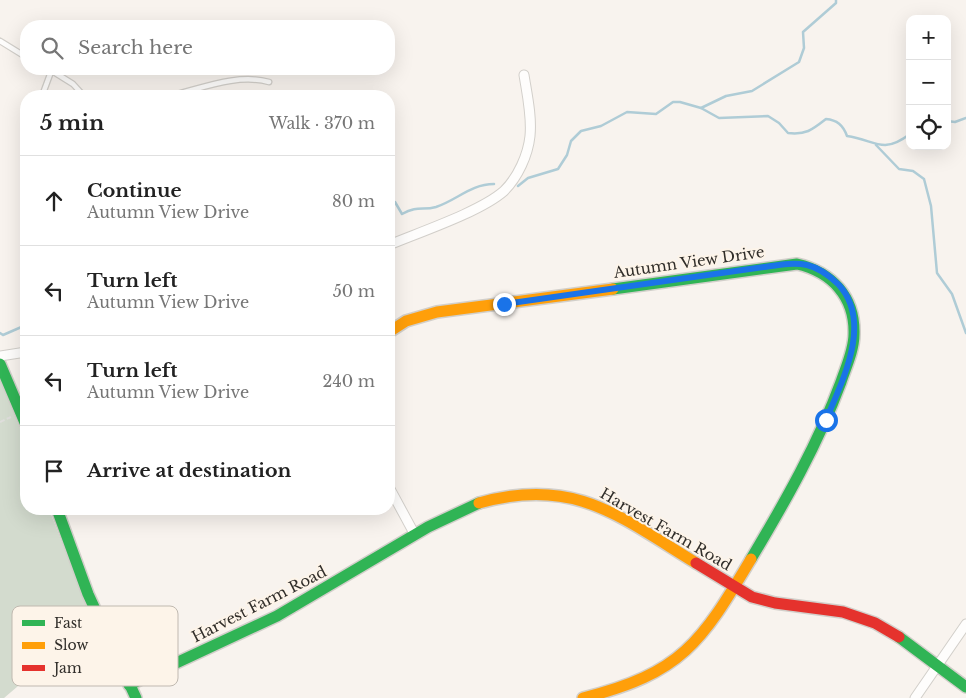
<!DOCTYPE html>
<meta charset="utf-8">
<style>
body{margin:0;font-family:"Libre Baskerville",serif;background:#f2f2f2;color:#222}
.controls{position:absolute;right:15px;top:15px;display:grid;overflow:hidden;border-radius:10px;box-shadow:0 5px 20px #0002}
.controls button{width:45px;height:45px;display:grid;place-items:center;padding:0;border:0;border-bottom:1px solid #e0e0e0;background:#fff;color:#222;font:25px sans-serif}
.stop{position:absolute;width:15px;height:15px;margin:-11px;border:4px solid #1a73e8;border-radius:50%;background:#fff}
.stop.end{background:#1a73e8;border-color:#fff;box-shadow:0 1px 5px #0008}
.list{margin:0;padding:0;list-style:none}
h2{display:flex;justify-content:space-between;align-items:center;height:65px;margin:0;padding:0 20px;font-size:21px}
h2 small{font-size:16px;font-weight:400;color:#767676}
.list li{display:grid;grid-template-columns:32px 1fr auto;gap:15px;align-items:center;box-sizing:border-box;height:90px;padding:0 20px;border-top:1px solid #e0e0e0}
.list b{display:block;font-size:19px;white-space:nowrap}
.list p{margin:0;font-size:16px;white-space:nowrap;color:#767676}
.list em{font-size:16px;font-style:normal;color:#767676}
.icon{flex:none;width:28px;height:28px;fill:none;stroke:currentColor;stroke-width:2;stroke-linecap:round;stroke-linejoin:round}
.map{position:relative;flex:none;width:966px;height:698px;overflow:hidden}
.search{position:absolute;background:#fff;box-shadow:0 5px 20px #0002;left:20px;top:20px;width:375px;height:55px;display:flex;align-items:center;gap:12px;box-sizing:border-box;padding:0 18px;border-radius:20px;color:#767676;font-size:19px}
.panel{position:absolute;background:#fff;box-shadow:0 5px 20px #0002;left:20px;top:90px;width:375px;height:425px;border-radius:20px}
.map>svg:first-child{display:block}
</style>
<div class="map">
<svg width="966" height="698" viewBox="0 0 966 698">
<rect width="100%" height="100%" fill="#f8f3ee"/>
<!-- green -->
<path fill="#d3dbce" d="M0 380 26 443V509H49L93 622 4 698H0Z"/>
<g fill="none" stroke-linecap="round" stroke-linejoin="round">
<!-- stream -->
<g stroke="#afccd6" stroke-width="2.5">
<path d="M701 108 726 96 752 91 799 62 804 48 803 32 836 3V0"/>
<path d="M947 121 955 122 966 118"/>
<path d="M876 145 899 169 913 171 924 179 931 206 937 273 952 294 966 333"/>
<path d="M518 186 528 178 558 169 567 155 571 141 581 131 601 126 627 112 656 114 673 102H680L701 108 719 118 768 116 779 123 788 133C806 135 812 130 826 119 837 120 843 125 847 136 876 140 882 155 910 134"/>
<path d="M389 201 395 202 402 214C418 205 423 211 436 207 457 200 471 184 494 184"/>
<path d="M0 333 3 335 26 325"/>
</g>
<!-- lane casing -->
<g stroke="#d2cfca" stroke-width="7">
<g id="lane">
<path d="M0 41 26 57"/>
<path d="M49 69 73 84 84 96"/>
<path d="M42 96 52 69"/>
<path d="M169 96C200 89 237 73 269 82"/>
</g>
</g>
<!-- street casing -->
<g stroke="#d2cfca" stroke-width="11">
<g id="street">
<path d="M389 245C420 232 480 212 504 191 518 177 528 155 530 136 532 116 527 94 524 75"/>
<path d="M0 356 26 352"/>
<path d="M389 487 415 535"/>
<path d="M915 698 966 624"/>
</g>
</g>
<!-- fast casing -->
<g stroke="#d2cfca" stroke-width="14">
<g id="fast">
<path d="M613 289 797 264C832 272 855 297 854 334 854 350 846 367 841 382 818 444 785 502 751 559"/>
<path d="M0 364 26 425"/>
<path d="M57 509 88 594 136 698"/>
<path d="M899 637 966 687"/>
<path d="M129 685 277 616 428 527 479 503"/>
</g>
</g>
<!-- slow casing -->
<g stroke="#d2cfca" stroke-width="14">
<g id="slow">
<path d="M389 332 406 321 437 312 613 289"/>
<path d="M479 503C574 476 619 516 696 563"/>
<path d="M583 698C682 673 701 643 751 559"/>
</g>
</g>
<!-- jam casing -->
<g stroke="#d2cfca" stroke-width="14">
<path id="jam" d="M696 563 752 597 775 603 843 612 875 623 899 637"/>
</g>
<!-- path -->
<path stroke="#dfdedc" stroke-width="2" stroke-dasharray="5 2.5" stroke-linecap="butt" d="M0 422 11 417"/>
<!-- lane -->
<use href="#lane" stroke="#fefdfc" stroke-width="4.5"/>
<!-- street -->
<use href="#street" stroke="#fefdfc" stroke-width="9"/>
<!-- fast -->
<use href="#fast" stroke="#30b455" stroke-width="11"/>
<!-- slow -->
<use href="#slow" stroke="#ff9f0a" stroke-width="11"/>
<!-- jam -->
<use href="#jam" stroke="#e5322d" stroke-width="11"/>
</g>
<g fill="none" stroke-linecap="round" stroke-linejoin="round">
<!-- route -->
<path stroke="#1a73e8" stroke-width="6" d="M504 304 764 267C778 265 793 262 807 265 820 268 830 276 839 285 873 323 842 381 826 420"/>
</g>
<g text-anchor="middle" dominant-baseline="central" stroke-width="4" stroke-linejoin="round" paint-order="stroke">
<!-- street labels -->
<g font-size="15" fill="#312e2a" stroke="#fdf4e9">
<text transform="translate(689 262) rotate(-8)">Autumn View Drive</text>
<text transform="translate(666 529) rotate(30)">Harvest Farm Road</text>
<text transform="translate(259 604) rotate(-27)">Harvest Farm Road</text>
</g>
</g>
<!-- legend -->
<rect x="12" y="606" width="166" height="80" rx="8" fill="#fdf4e9" stroke="#c0b9b0" stroke-width="1"/>
<rect x="22" y="620" width="23" height="6" fill="#30b455"/>
<rect x="22" y="642" width="23" height="7" fill="#ff9f0a"/>
<rect x="22" y="665" width="23" height="6" fill="#e5322d"/>
<g font-size="14" fill="#312e2a">
<text x="54" y="628">Fast</text>
<text x="54" y="650">Slow</text>
<text x="54" y="673">Jam</text>
</g>
</svg>
<div class="controls">
<button>+</button>
<button>−</button>
<button><svg class="icon" aria-label="locate" viewBox="0 0 24 24"><circle cx="12" cy="12" r="6"/><path d="M12 2v4M12 18v4M2 12h4M18 12h4"/></svg></button>
</div>
<div class="stop" style="left:826px;top:420px"></div>
<div class="stop end" style="left:504px;top:304px"></div>
<div class="search"><svg class="icon" aria-label="search" viewBox="0 0 24 24"><circle cx="10" cy="10" r="6"/><path d="M15 15l6 6"/></svg>Search here</div>
<section class="panel">
<h2>5 min<small>Walk · 370 m</small></h2>
<ul class="list">
<li><svg class="icon" aria-label="ahead" viewBox="0 0 24 24"><path d="M12 20V5M6 11l6-6 6 6"/></svg><div><b>Continue</b><p>Autumn View Drive</p></div><em>80 m</em></li>
<li><svg class="icon" aria-label="left" viewBox="0 0 24 24"><path d="M17 20v-9H6M10 6l-5 5 5 5"/></svg><div><b>Turn left</b><p>Autumn View Drive</p></div><em>50 m</em></li>
<li><svg class="icon" aria-label="left" viewBox="0 0 24 24"><path d="M17 20v-9H6M10 6l-5 5 5 5"/></svg><div><b>Turn left</b><p>Autumn View Drive</p></div><em>240 m</em></li>
<li><svg class="icon" aria-label="arrive" viewBox="0 0 24 24"><path d="M6 21V4h12l-3 4 3 4H6"/></svg><div><b>Arrive at destination</b></div></li>
</ul>
</section>
</div>
